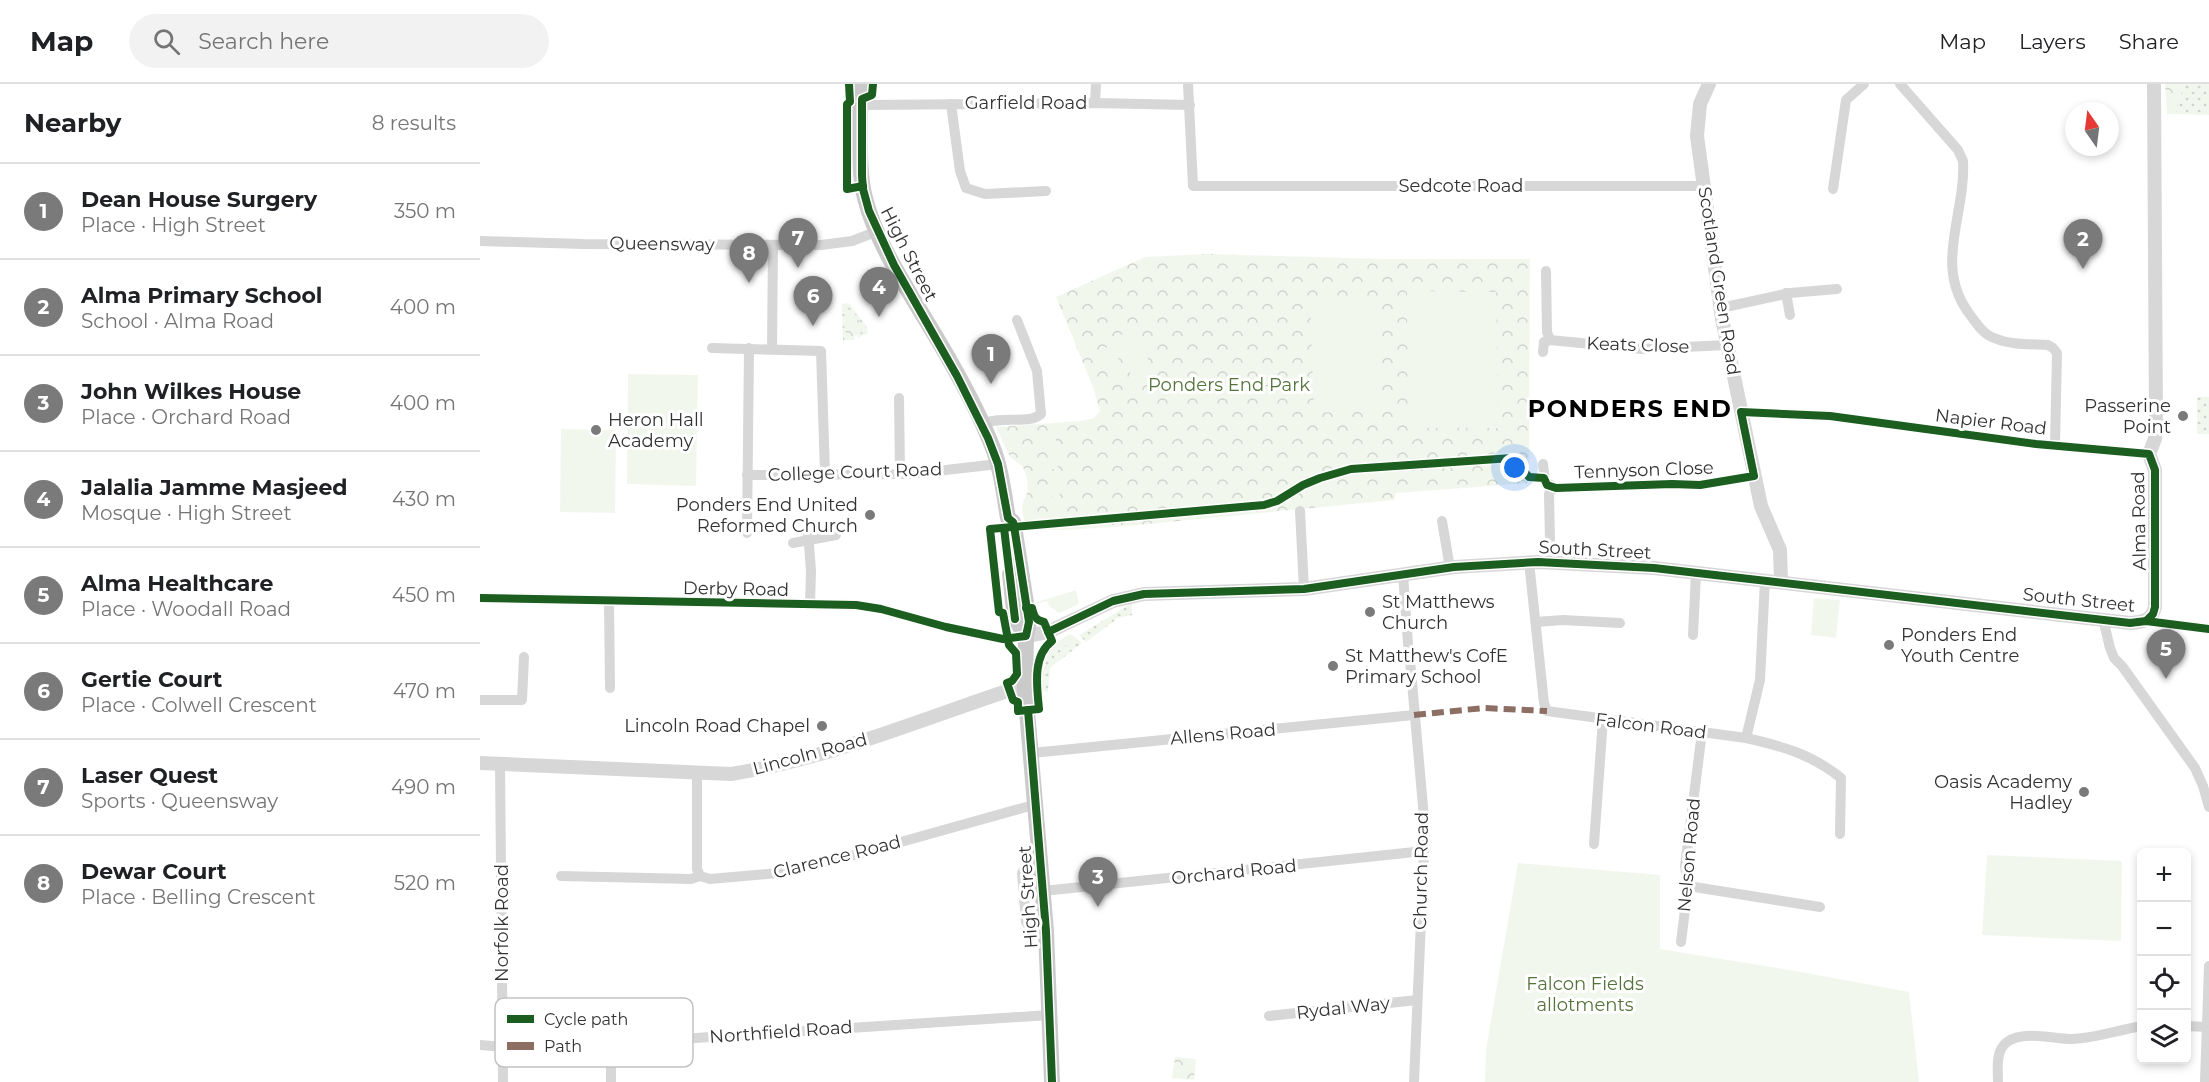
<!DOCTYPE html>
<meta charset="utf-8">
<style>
body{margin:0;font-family:Montserrat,sans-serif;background:#f2f2f2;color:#202124}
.controls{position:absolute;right:18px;bottom:18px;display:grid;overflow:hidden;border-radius:9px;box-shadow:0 3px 9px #0003}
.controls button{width:54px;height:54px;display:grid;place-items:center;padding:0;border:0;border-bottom:2px solid #e0e0e0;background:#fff;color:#202124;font:30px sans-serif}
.compass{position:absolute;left:1585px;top:18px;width:54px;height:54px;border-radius:50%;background:#fff;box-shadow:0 3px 9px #0003;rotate:346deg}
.you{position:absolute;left:1035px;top:384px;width:21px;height:21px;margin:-15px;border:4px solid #fff;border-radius:50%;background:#1a73e8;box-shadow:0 0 0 9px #1a73e833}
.badge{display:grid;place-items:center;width:39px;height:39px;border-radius:50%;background:#7a7a7a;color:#fff;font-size:20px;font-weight:700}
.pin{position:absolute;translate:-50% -50px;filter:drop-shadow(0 2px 3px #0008)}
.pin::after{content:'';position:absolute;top:32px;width:21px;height:18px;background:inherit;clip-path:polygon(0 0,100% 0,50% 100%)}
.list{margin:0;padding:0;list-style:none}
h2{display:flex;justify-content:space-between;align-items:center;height:78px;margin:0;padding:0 24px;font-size:26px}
h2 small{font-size:20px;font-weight:400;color:#757577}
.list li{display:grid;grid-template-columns:39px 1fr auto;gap:18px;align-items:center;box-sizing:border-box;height:96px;padding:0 24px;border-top:2px solid #e0e0e0}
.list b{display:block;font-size:22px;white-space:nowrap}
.list p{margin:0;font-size:20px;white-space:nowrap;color:#757577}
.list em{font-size:20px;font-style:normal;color:#757577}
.icon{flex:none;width:33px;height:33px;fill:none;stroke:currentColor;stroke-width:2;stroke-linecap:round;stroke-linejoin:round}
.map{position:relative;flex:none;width:1729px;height:998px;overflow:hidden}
header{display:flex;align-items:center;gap:36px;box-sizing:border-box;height:84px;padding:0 30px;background:#fff;border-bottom:2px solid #e0e0e0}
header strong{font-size:28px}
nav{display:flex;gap:33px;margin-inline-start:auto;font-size:21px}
.search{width:420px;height:54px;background:#f2f2f2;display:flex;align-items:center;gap:15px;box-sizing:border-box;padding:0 21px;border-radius:33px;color:#757577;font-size:22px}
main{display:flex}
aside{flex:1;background:#fff}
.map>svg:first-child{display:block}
</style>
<header>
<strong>Map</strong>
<div class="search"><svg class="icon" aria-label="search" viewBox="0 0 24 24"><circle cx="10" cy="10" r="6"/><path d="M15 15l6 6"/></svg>Search here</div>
<nav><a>Map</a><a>Layers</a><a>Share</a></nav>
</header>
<main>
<aside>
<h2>Nearby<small>8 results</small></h2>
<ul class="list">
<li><span class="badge">1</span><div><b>Dean House Surgery</b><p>Place · High Street</p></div><em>350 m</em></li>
<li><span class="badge">2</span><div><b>Alma Primary School</b><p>School · Alma Road</p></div><em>400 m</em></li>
<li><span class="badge">3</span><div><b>John Wilkes House</b><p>Place · Orchard Road</p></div><em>400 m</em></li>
<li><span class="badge">4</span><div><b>Jalalia Jamme Masjeed</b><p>Mosque · High Street</p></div><em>430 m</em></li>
<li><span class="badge">5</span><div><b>Alma Healthcare</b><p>Place · Woodall Road</p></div><em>450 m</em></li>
<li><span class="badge">6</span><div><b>Gertie Court</b><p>Place · Colwell Crescent</p></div><em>470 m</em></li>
<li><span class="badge">7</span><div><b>Laser Quest</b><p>Sports · Queensway</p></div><em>490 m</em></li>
<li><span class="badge">8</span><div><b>Dewar Court</b><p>Place · Belling Crescent</p></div><em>520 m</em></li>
</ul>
</aside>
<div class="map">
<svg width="1729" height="998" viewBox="0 0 1729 998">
<defs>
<pattern id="grass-dots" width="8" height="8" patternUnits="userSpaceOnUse" patternTransform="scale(1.5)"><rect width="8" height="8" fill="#f2f7ee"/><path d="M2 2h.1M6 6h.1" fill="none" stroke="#d0d4cd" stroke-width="1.8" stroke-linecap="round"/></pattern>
<pattern id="forest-crowns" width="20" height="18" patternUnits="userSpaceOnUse" patternTransform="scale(1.5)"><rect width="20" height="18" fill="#f2f7ee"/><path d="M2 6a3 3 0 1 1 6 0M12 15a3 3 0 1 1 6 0" fill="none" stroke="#d0d4cd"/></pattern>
</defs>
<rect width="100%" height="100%" fill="#fff"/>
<!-- grass -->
<g fill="url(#grass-dots)">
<path d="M1704 0H1729V31L1695 30Z"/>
<path d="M369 219 386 242 388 249 378 254 377 251 382 249 367 253 374 252V256H363L362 220Z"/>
<rect x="1717" y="313" width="12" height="37"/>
<path d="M652 519V531L638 534 606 558 599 551Z"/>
<path d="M596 554 602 559 570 584 568 608 559 605 566 575Z"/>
</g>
<!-- forest -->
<g fill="url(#forest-crowns)">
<path d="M1685 0H1704L1695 30H1687Z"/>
<path d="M727 170 902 175H1050L1049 399 916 409 914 416 647 442 585 446H546L542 426 543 418 548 407 547 394 543 383 530 373 516 343 601 337 614 334 620 327 613 303 576 213 665 173Z"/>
<path d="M367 225 373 227 384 245C380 251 374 253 367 253 365 245 362 232 367 225Z"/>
<path d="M695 973 716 975 714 996 692 994Z"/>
</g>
<!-- garden -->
<g fill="#f2f7ee">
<path d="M927 207 1016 208 1018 344H928Z"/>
<path d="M899 215 903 326 834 329 830 218Z"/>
<path d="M656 245 674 290 654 298 636 253Z"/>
<path d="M633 261 646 294 631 300 618 267Z"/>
<path d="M148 290 218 291 216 402 147 400Z"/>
<path d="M81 345 136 346 135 429 80 428Z"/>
<path d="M568 354H576L578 385H570Z"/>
<path d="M572 402H579L582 436H574Z"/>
<path d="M596 506 599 520 579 529 569 522 567 517 556 520 554 519Z"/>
<path d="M1334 514 1360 516 1356 554 1331 551Z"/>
<path d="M590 550 596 554 566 575H561L573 560Z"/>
<path d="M1507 771 1642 777 1641 857 1502 851Z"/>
<path d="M1038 779 1180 791V865L1321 888 1429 908 1439 998H1005L1006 966Z"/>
</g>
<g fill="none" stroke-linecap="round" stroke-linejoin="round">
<!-- pedestrian -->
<path stroke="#d7d7d7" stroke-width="8" d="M1666 537 1729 545"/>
<!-- minor -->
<g stroke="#d7d7d7" stroke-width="10">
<path d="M708 0 713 102H1224"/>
<path d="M1420 0 1478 66 1483 77C1486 132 1452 183 1491 232 1497 240 1504 251 1514 254 1530 261 1551 260 1568 261L1573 264 1577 269 1575 361"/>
<path d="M615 19 616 0"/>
<path d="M471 20 480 87 486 104 505 110 566 107"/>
<path d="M382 21 615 19 710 21"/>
<path d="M1353 105 1366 16 1384 0"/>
<path d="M0 157 103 160 341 161 372 157 398 147"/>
<path d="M1066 187 1067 248 1070 256"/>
<path d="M1306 209 1310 231"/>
<path d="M1241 224 1310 209 1357 205"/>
<path d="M232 264 341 267 345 389"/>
<path d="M292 265 293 161"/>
<path d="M1063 268 1064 258 1070 256 1162 265 1247 261"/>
<path d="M419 314 420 390"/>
<path d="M1350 332 1556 360 1669 370"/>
<path d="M502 340C522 331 549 341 561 330L557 287 537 236"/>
<path d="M1063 380 1065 398 1076 404 1192 400 1220 401 1274 392"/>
<path d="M267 391 431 390 518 380"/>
<path d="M820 427 824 505"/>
<path d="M962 437 970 484"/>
<path d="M328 448 331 487 330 520"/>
<path d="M267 449 269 264"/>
<path d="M1070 457 1069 410 1070 407 1076 404"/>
<path d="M313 459 356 451"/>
<path d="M1049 478 1064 619 1067 627 1266 654 1280 596 1285 496"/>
<path d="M923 490 928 560"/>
<path d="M0 514 376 521 401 525 466 543 523 555 546 552"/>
<path d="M129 518 130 604"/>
<path d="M1623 535 1630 564 1634 574 1642 582 1715 684 1723 702 1729 723"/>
<path d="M1056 538 1083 536 1140 539"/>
<path d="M1213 551 1216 489"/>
<path d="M930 576 945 745 934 998"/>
<path d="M0 616H42L44 573"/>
<path d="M1266 654C1302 662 1331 670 1361 694L1360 750"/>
<path d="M552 669 934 631"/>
<path d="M20 679 23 998"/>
<path d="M217 690V785L220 792"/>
<path d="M1114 760 1123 635"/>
<path d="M561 787 544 786 542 789 546 838 548 841 565 840"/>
<path d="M81 792 211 795 220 792 230 795 298 789 378 770 557 720"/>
<path d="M1208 802 1340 823"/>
<path d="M563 807 944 767"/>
<path d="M1201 858 1208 802 1205 782 1222 648"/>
<path d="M789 932 937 916"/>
<path d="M1706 942 1727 943"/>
<path d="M0 961 23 963 42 969 103 968 131 961 155 958 569 931"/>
<path d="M131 961V998"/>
<path d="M1518 998C1518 985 1515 967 1527 958 1544 946 1573 955 1592 955 1616 954 1638 946 1662 942"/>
<path d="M1725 998 1729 882"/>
</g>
<!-- tertiary -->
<g stroke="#d7d7d7" stroke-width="14">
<path d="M1229 0 1220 20 1217 52 1242 235 1281 422 1300 466 1301 498"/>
<path d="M546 552 568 548 633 517 664 510 824 505 974 483 1058 478 1174 484 1650 539C1664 538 1672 536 1675 523V386L1669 370 1675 355 1676 341 1674 0"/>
<path d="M0 679 251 690C347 675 437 637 530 606L545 604"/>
</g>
<!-- primary -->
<g stroke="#cacaca" stroke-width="16">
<path d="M382 0C379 26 378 89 385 114 396 157 422 196 444 233 468 272 498 324 514 367 522 388 524 412 528 434L533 438 534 442 549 538 546 552 545 604 566 847 572 998"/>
<path d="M530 490 535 535 546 552"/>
</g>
<!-- quiet -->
<path stroke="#8d6e63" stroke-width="6" stroke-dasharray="12 6" stroke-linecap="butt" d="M934 631 1004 624 1067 627"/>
<!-- cycleway casing -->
<g stroke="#fff" stroke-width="11">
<g id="cycleway">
<path d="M369 0 370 18 367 20V105L383 102"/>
<path d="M524 444 535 535"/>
<path d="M0 514 376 521 401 525 466 543 523 555 546 552 549 538 534 442 533 438 528 434 518 380 508 354 477 292 414 181 389 127 383 105 382 92V15L392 11 393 0"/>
<path d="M546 524H552C554 532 555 536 564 538L572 557C552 572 557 603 559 625L538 627V618L533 616 527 599 532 597 537 590 536 569 529 561 523 529 519 528 510 445 784 421 797 417 823 401 840 394 871 385 1032 374 1049 393 1064 394 1067 401 1076 404 1192 400 1220 401 1274 392 1261 328 1350 332 1556 360 1669 370 1675 386V523L1673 530 1666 537"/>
<path d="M568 548 633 517 664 510 824 505 974 483 1058 478 1174 484 1650 539 1666 537 1729 545"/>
<path d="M548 626 566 847 572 998"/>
</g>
</g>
<!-- cycleway -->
<use href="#cycleway" stroke="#1b5e20" stroke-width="8"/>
</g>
<!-- markers -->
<g fill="#7a7a7a" stroke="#fff" stroke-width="2">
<circle cx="1703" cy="332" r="6"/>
<circle cx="116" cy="346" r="6"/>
<circle cx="390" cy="431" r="6"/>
<circle cx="890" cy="528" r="6"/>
<circle cx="1409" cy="561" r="6"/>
<circle cx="853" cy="582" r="6"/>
<circle cx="342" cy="642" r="6"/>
<circle cx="1604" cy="708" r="6"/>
</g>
<g text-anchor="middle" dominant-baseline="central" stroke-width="6" stroke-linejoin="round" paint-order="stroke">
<!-- street labels -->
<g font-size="18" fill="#333" stroke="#fff">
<text x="546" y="19">Garfield Road</text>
<text x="981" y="102">Sedcote Road</text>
<text transform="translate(182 160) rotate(1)">Queensway</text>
<text transform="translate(429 170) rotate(63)">High Street</text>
<text transform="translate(1239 197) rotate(81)">Scotland Green Road</text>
<text transform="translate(1158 261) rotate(2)">Keats Close</text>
<text transform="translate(1511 338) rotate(7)">Napier Road</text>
<text transform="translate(1164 386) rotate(-2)">Tennyson Close</text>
<text transform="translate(375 388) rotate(-2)">College Court Road</text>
<text transform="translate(1659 437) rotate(-91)">Alma Road</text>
<text transform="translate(1115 466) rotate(3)">South Street</text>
<text transform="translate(256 505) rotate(1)">Derby Road</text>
<text transform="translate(1599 516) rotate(6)">South Street</text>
<text transform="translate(1171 642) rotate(7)">Falcon Road</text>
<text transform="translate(743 650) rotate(-5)">Allens Road</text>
<text transform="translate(330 670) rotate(-15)">Lincoln Road</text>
<text transform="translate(1209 771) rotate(-85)">Nelson Road</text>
<text transform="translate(357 773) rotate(-14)">Clarence Road</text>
<text transform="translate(941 787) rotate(-89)">Church Road</text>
<text transform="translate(754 788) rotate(-6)">Orchard Road</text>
<text transform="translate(548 813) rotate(-94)">High Street</text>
<text transform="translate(22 839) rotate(-90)">Norfolk Road</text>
<text transform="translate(863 924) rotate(-6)">Rydal Way</text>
<text transform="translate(301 948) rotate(-4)">Northfield Road</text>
</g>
<!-- park labels -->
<g font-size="18" fill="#54733b" stroke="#fff">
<text x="749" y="301">Ponders End Park</text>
<text x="1105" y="900">Falcon Fields<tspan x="1105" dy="21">allotments</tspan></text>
</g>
<!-- poi labels -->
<g font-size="18" fill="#333" stroke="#fff" text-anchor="end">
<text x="1691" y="322">Passerine<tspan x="1691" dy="21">Point</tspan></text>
<text x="128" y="336" text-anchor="start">Heron Hall<tspan x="128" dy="21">Academy</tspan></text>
<text x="378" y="421">Ponders End United<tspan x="378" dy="21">Reformed Church</tspan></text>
<text x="902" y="518" text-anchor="start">St Matthews<tspan x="902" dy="21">Church</tspan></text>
<text x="1421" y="551" text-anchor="start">Ponders End<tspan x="1421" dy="21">Youth Centre</tspan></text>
<text x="865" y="572" text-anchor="start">St Matthew's CofE<tspan x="865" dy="21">Primary School</tspan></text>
<text x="330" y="642">Lincoln Road Chapel</text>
<text x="1592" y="698">Oasis Academy<tspan x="1592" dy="21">Hadley</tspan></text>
</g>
<!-- district labels -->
<g font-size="24" font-weight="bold" letter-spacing="1.5" fill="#000" stroke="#fff">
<text x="1150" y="324">PONDERS END</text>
</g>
</g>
<!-- legend -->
<rect x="15" y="914" width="198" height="69" rx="9" fill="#fff" stroke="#c2c2c2" stroke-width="1.5"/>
<rect x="27" y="931" width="27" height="8" fill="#1b5e20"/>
<rect x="27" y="958" width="27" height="8" fill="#8d6e63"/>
<g font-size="16" fill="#333">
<text x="64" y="941">Cycle path</text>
<text x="64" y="968">Path</text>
</g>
</svg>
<div class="controls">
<button>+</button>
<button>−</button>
<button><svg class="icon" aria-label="locate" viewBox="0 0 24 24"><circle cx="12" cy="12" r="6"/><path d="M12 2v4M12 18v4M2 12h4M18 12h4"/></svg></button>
<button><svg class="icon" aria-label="layers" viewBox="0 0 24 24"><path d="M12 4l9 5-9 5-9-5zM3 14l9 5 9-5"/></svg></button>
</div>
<svg class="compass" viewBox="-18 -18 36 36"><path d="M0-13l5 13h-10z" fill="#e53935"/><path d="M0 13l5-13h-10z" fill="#757577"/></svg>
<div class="you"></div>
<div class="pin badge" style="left:511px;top:300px">1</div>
<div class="pin badge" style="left:1603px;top:185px">2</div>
<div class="pin badge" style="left:618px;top:823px">3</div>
<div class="pin badge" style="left:399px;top:233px">4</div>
<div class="pin badge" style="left:1686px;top:595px">5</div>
<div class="pin badge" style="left:333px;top:242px">6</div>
<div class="pin badge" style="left:318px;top:184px">7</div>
<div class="pin badge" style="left:269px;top:199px">8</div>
</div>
</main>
